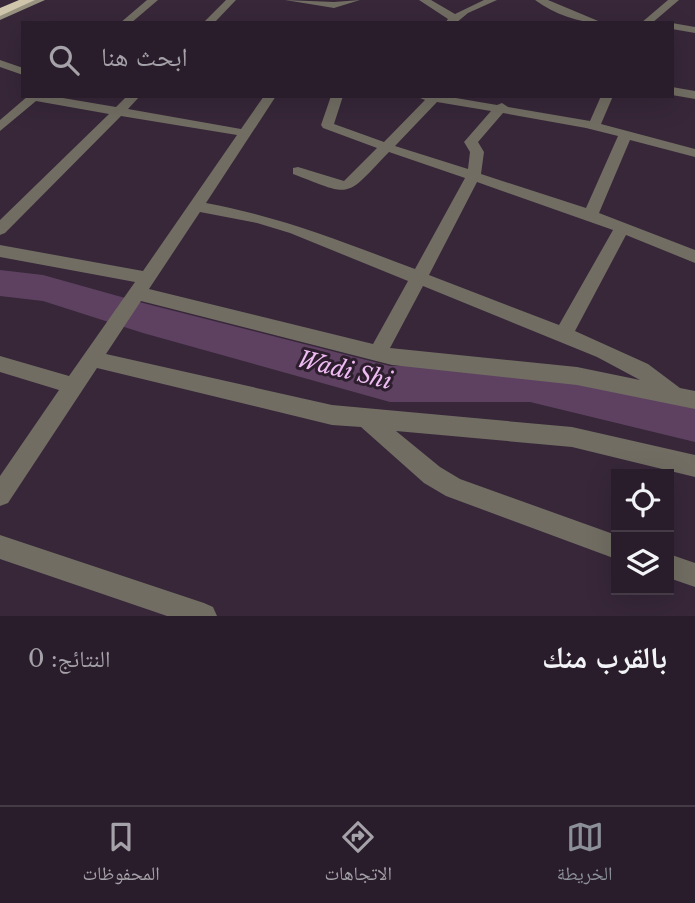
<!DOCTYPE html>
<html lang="ar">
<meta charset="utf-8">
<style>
body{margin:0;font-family:"Libre Baskerville","Noto Naskh Arabic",serif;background:#352a37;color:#f1f3f6;direction:rtl}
.controls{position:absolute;right:21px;bottom:21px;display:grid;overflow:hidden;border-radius:0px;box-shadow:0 7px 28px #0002}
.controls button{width:63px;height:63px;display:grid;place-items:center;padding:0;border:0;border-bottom:2px solid #453b47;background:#291d2b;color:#f1f3f6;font:35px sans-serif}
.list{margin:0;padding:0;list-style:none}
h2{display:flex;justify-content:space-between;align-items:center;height:91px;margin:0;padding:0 28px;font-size:30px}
h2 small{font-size:23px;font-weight:400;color:#a5a2a9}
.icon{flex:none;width:38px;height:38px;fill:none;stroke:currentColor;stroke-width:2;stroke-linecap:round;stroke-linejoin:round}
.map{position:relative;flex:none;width:695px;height:616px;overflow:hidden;direction:ltr}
.search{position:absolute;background:#291d2b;box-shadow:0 7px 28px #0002;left:21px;right:21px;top:21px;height:77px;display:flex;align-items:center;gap:18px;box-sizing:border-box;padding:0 24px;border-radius:0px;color:#a5a2a9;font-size:26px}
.sheet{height:189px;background:#291d2b}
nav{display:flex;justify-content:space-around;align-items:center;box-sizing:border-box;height:98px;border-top:2px solid #453b47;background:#291d2b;font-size:19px;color:#a5a2a9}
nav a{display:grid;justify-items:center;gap:4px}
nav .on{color:#8c9099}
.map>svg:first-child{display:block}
</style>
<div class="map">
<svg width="695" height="616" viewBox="0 0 695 616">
<rect width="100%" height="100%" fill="#372739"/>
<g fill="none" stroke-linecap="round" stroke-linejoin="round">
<!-- river -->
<path fill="#5e4161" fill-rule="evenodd" d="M0 270 43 275 143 303 390 366H530L695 404V442L530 402H390L143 333 43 301 0 296Z"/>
<!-- street -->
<g fill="#716d63" fill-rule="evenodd">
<path d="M147 0H158L131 23H120Z"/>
<path d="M226 0H236L214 23H203Z"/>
<path d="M285 0 334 2 360 0 334 8Z"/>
<path d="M419 0H431L455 14 484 0H497L468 13 456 23H445L448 19Z"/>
<path d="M535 0H548L603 23C579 23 554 14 535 0Z"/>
<path d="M668 0H679L652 23H641Z"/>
<path d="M672 23 695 27V33L672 29Z"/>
<path d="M0 60 23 68V75L0 67Z"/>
<path d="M672 87 695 91V99L672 95Z"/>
<path d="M28 96H51L116 107 127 96H140L128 109 241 129 264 96H276L206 203C281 217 343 242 415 269L465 178 389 152C344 199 353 197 293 174V168L298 167 344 181 377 148 323 128 321 125 331 96H343L334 124 384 142 425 100 415 96H444L497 105 502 103 508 107 590 121 601 96H613L601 124 695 149V157L630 140 599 213 695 250V263L626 235 575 331 648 364 680 388 695 391V409L577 385 392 365 141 301 106 354 332 405 572 427 695 455V477L572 447 396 431 440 467 460 479 616 535V559L446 496 424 483 361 427 332 425 97 368 8 503 0 506V476L59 390 0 372V356L69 376 135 282 0 257V245L143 271 237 135 121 116 5 233 0 235V220L109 114 36 101 0 131V120ZM437 102 491 111 464 142 470 152 468 169 395 146ZM503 113 586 128 618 136 586 208 481 174 484 152 478 142ZM477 182 613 230 559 325 429 275ZM200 212 257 223 290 233 408 281 373 344 149 289ZM423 286 597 357 640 380 577 367 390 348Z"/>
<path d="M0 535 204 603 213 607 217 616H167L0 559Z"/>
<path d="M669 554 695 563V587L669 578Z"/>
</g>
<!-- secondary -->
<path fill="#979180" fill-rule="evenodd" d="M32 0H45L0 20V13Z"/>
<!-- highway -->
<path fill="#cec5ab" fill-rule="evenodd" d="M19 0H35L0 16V8Z"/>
</g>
<g text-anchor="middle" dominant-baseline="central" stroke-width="6" stroke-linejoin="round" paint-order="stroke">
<!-- water labels -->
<g font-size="23" font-style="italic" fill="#eebbf2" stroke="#2d1e2e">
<text transform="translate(345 370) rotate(14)">Wadi Shi</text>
</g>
</g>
</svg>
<div class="controls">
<button><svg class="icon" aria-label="locate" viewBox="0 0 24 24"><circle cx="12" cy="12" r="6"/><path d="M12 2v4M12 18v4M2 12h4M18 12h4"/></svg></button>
<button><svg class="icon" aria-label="layers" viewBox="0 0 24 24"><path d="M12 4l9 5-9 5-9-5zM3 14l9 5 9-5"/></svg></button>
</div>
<div class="search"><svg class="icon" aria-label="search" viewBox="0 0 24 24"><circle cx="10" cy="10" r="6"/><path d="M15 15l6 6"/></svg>ابحث هنا</div>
</div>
<section class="sheet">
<h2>بالقرب منك<small>النتائج: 0</small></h2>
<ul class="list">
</ul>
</section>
<nav>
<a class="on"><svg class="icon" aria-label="map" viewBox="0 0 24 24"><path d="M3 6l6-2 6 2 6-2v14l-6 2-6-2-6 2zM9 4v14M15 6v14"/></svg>الخريطة</a>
<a><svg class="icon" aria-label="directions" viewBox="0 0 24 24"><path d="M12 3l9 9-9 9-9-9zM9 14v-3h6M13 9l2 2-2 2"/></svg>الاتجاهات</a>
<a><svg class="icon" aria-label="saved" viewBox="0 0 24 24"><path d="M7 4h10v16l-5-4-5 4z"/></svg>المحفوظات</a>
</nav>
